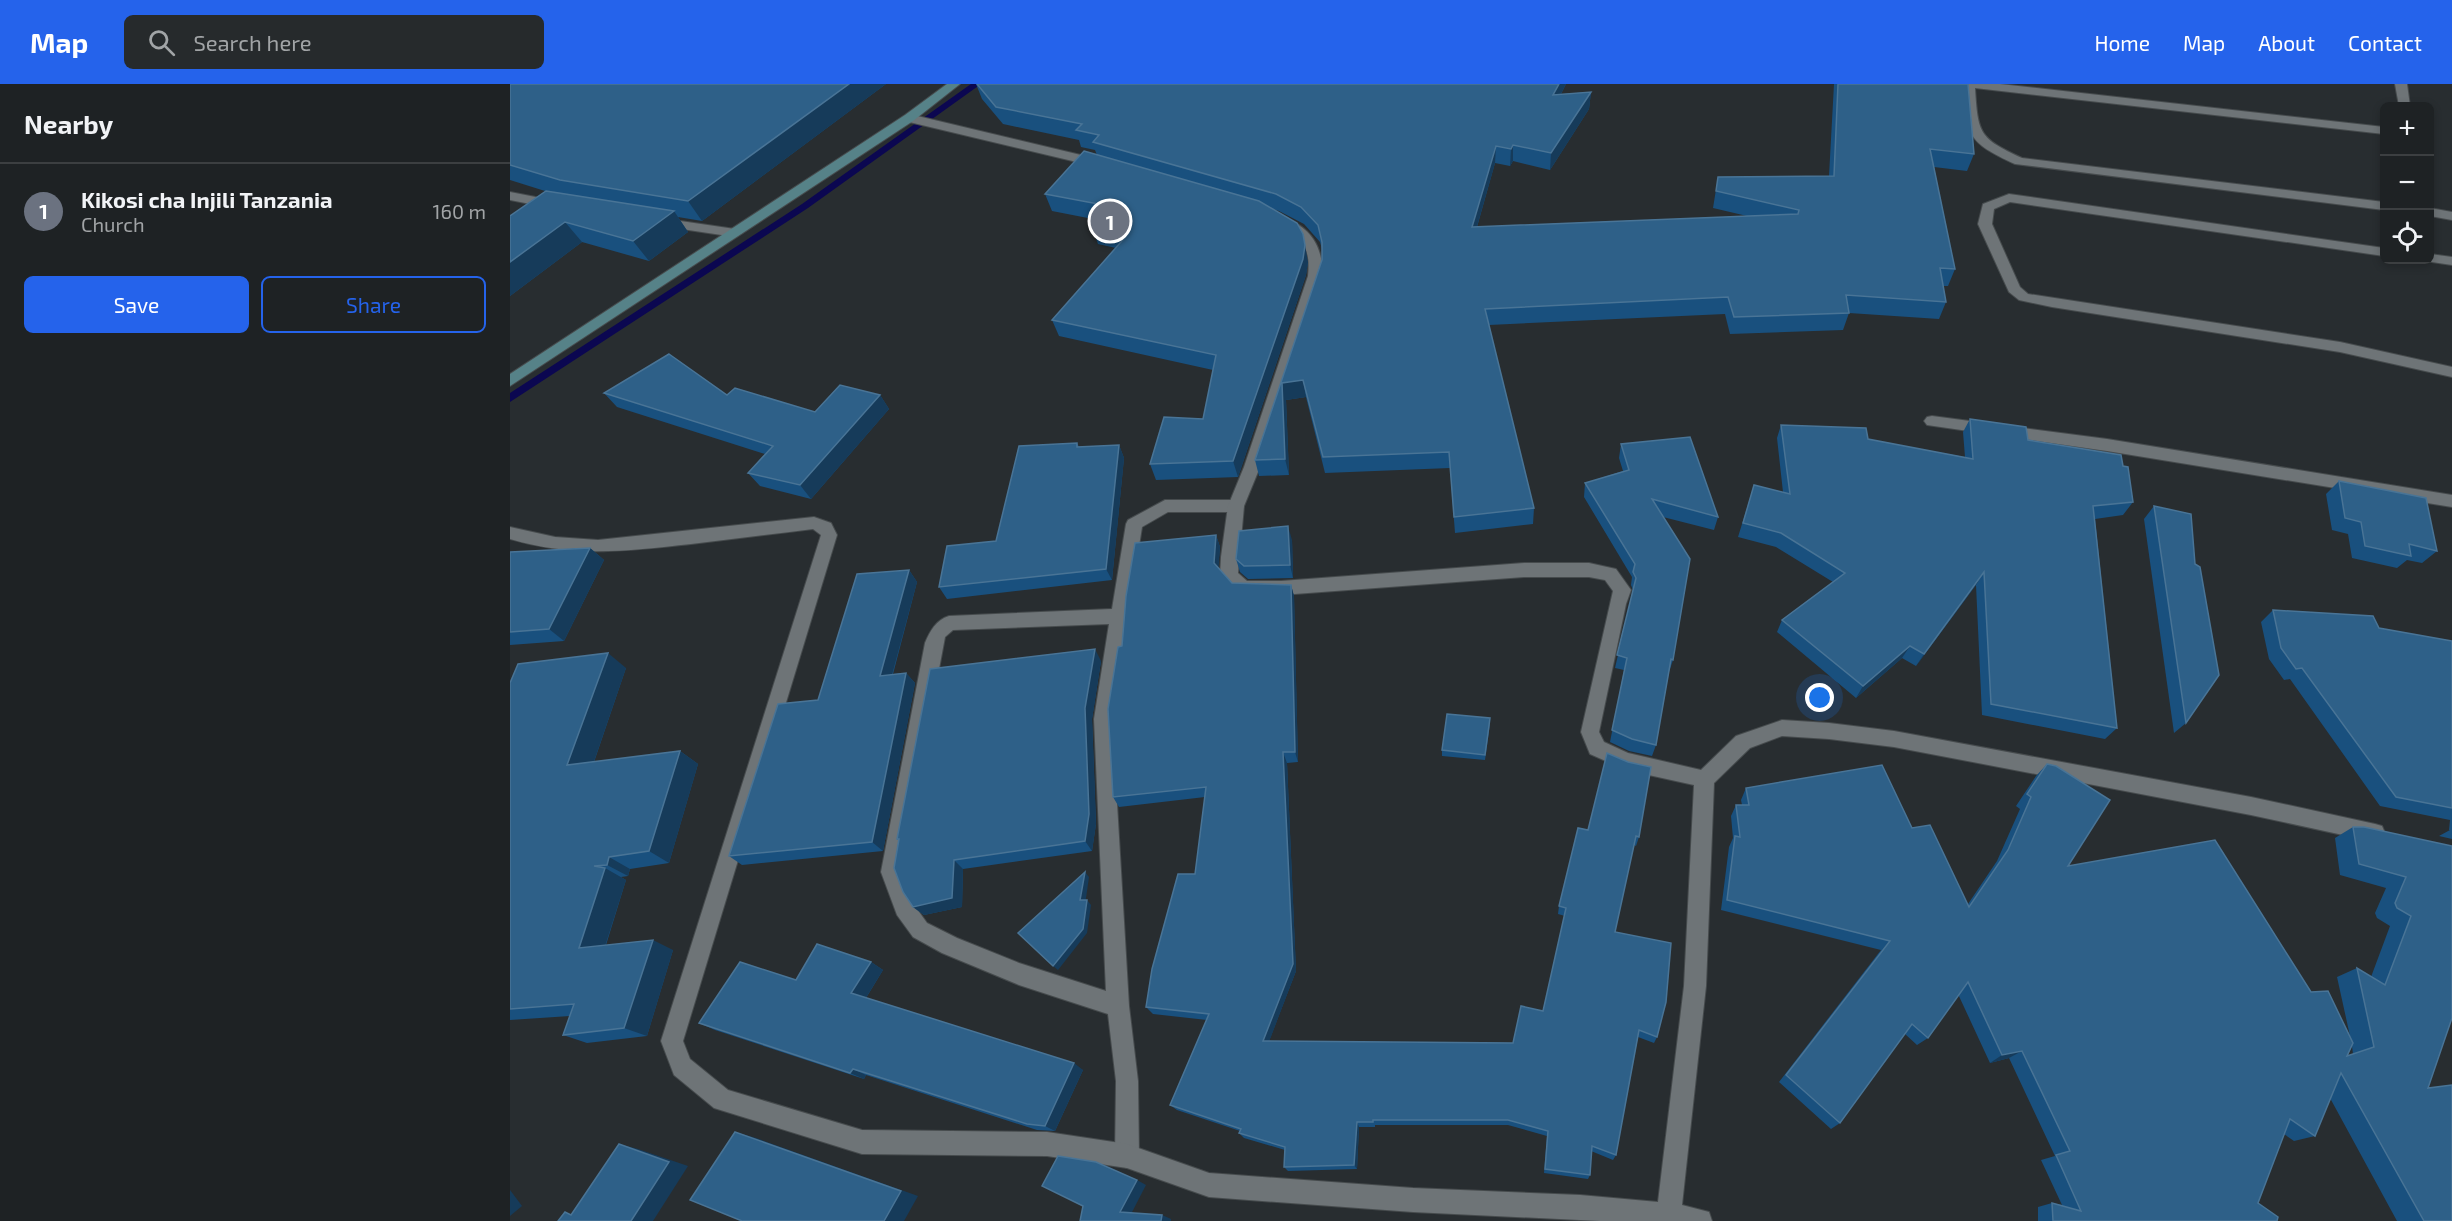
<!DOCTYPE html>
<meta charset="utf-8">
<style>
body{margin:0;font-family:"Exo 2",sans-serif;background:#262a2c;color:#f1f3f6}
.controls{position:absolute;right:18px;top:18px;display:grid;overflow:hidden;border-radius:9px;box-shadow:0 3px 9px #0003}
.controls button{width:54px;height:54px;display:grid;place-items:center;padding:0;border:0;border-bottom:2px solid #3c3f41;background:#1e2224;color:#f1f3f6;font:30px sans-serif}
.you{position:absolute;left:1310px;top:614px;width:21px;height:21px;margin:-15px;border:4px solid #fff;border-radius:50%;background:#1a73e8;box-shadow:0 0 0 9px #1a73e833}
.badge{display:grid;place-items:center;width:39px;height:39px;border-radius:50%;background:#2563eb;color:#fff;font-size:20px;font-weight:700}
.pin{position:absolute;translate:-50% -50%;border:3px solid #fff;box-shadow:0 2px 6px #0006}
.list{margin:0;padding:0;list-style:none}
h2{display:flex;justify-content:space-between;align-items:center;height:78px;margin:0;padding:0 24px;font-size:26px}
h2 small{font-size:20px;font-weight:400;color:#a1a4a6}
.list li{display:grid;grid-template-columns:39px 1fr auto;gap:18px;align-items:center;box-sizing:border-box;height:96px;padding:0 24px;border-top:2px solid #3c3f41}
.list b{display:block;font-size:22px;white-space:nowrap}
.list p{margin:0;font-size:20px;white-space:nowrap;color:#a1a4a6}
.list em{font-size:20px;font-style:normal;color:#a1a4a6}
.actions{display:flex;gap:12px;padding:18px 24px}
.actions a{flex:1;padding:14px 0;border:2px solid #2563eb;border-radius:9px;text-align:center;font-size:21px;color:#2563eb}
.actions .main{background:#2563eb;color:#fff}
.icon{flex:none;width:33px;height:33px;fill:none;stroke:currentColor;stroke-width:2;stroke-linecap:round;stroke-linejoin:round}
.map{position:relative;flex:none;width:1942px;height:1137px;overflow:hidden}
header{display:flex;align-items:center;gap:36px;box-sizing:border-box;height:84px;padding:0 30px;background:#2563eb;color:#fff}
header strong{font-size:28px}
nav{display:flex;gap:33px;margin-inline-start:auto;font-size:21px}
.search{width:420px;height:54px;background:#262a2c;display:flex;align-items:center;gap:15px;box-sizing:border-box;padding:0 21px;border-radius:9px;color:#a1a4a6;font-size:22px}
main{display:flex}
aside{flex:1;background:#1e2224}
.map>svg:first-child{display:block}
</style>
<header>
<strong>Map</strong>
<div class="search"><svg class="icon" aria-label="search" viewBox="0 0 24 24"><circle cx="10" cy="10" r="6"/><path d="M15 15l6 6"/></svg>Search here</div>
<nav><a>Home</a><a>Map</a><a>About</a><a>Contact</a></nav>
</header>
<main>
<aside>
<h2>Nearby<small></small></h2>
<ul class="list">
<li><span class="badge" style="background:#6b7280">1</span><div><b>Kikosi cha Injili Tanzania</b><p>Church</p></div><em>160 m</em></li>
</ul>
<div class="actions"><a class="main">Save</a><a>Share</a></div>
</aside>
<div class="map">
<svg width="1942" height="1137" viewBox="0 0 1942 1137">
<rect width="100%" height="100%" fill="#282d30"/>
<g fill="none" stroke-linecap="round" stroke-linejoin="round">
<!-- stream -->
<path fill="#0b0751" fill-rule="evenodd" d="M461 0H471L298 124 0 318V309L292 120Z"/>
<!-- lane casing -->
<g stroke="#464b4d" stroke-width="2">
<g id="lane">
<path d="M1453 0H1490L1874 43V50L1465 4C1468 50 1469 54 1512 74L1874 118V126L1505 80C1457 58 1456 51 1453 0Z"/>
<path d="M1885 0H1897L1900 22H1889Z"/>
<path d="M1499 110 1874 164V172L1500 118 1484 125 1482 140 1510 203 1518 210 1830 258 1942 283V293L1830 268 1542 223 1509 216 1499 208 1468 140 1473 120Z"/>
<path d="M1920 124 1942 128V136L1920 132Z"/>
<path d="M1920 170 1942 173V181L1915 177 1920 176Z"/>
<path d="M1422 332 1597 355 1942 411V423L1597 367 1417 341 1414 337 1417 333Z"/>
<path d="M655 416H726L732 418 734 422 732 426 726 428H658L632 443 602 635 619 922 628 997 629 1072 625 1080 617 1084 609 1080 605 1072 606 997 598 930 509 901 432 869 403 853 387 831 371 788 415 559C420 547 426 536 439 532L602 525 616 440 618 436ZM599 540 584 635 596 907 509 879 447 854 417 839 402 818 391 788 435 553 443 546Z"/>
</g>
</g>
<!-- street casing -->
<g stroke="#464b4d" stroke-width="2">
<g id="street">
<path d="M399 30 596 77 598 80 592 84 395 37 393 34Z"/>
<path d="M0 108 46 117 52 121 46 125 0 116Z"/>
<path d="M150 134 225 145 232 149 225 153 145 141 143 138Z"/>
<path d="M772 134C800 141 814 164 812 192L750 383 734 422 728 489 737 497H771L1014 479H1079L1106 485 1121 506 1116 520 1089 648 1094 658 1118 669 1191 686 1226 652 1272 636 1319 639 1384 647 1741 713 1865 740 1872 742 1875 749 1872 756 1865 758 1741 731 1384 663 1319 655 1272 652 1240 664 1204 699 1196 902 1172 1121 1199 1128 1202 1137H1090L903 1128 699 1113 617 1084 537 1072 352 1070 204 1024 164 991 151 957 311 451 303 445C263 450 222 455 181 460 116 467 64 474 0 455V443L45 453 88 456 304 433 321 439 327 451 173 957 180 975 218 1006 352 1046 537 1048 617 1060 699 1089 903 1104 1070 1111 1148 1118 1174 902 1184 701 1116 686 1080 670 1071 648 1103 507 1095 496 1079 493H1014L771 511C747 511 723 515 710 491L711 473 718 422 734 383 798 192C801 162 792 155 767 141L765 138 767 135Z"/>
</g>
</g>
<!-- secondary casing -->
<g stroke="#464b4d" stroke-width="2">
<path id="secondary" d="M437 0H450L403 37 0 302V290L395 31Z"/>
</g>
<!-- lane -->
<use href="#lane" fill="#6e7477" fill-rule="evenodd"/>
<!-- street -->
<use href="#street" fill="#6e7477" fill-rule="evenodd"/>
<!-- secondary -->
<use href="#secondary" fill="#568288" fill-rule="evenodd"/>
</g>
<!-- wall -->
<g fill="#19507e" fill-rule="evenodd">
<path d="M0 0H376L192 137 168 133 178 148 139 177 72 158 0 212V132L35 107 0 96Z"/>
<path d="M466 0H1056L1051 10 1081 8 1079 25 1040 86 1003 77 1000 82 985 79 967 143 1237 132 1203 124 1208 93 1319 92 1324 0H1458L1464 70 1457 87 1424 83 1445 185 1438 202H1433L1436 218 1429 235 1339 229 1333 246 1220 250 1215 230 979 241 1024 424 1023 440 945 449 940 384 815 389 796 313 776 316 779 391 749 392 745 376 812 176V165L810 158 794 140 769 127 763 125 798 178 796 191 728 393 646 396 640 380 693 335 703 286 549 252 542 236 606 164 588 160 582 143 588 136 542 127 535 110 587 71 585 66 571 63 569 56 493 40 472 15Z"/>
<path d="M94 309 217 311 305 328 370 311 379 325 301 415 250 402 238 389 255 370 107 323Z"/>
<path d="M1460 335 1518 356 1613 382 1623 418 1613 431 1585 435 1607 644 1595 655 1472 631 1466 501 1406 582 1392 574 1346 614 1267 548 1272 536 1323 498 1266 463 1228 453 1244 401 1273 408 1267 354 1271 341 1455 373 1453 348Z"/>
<path d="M567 359 569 363 609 361 614 374 602 496 437 515 429 503 486 457Z"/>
<path d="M1111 360 1208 433 1204 446 1153 433 1163 576 1159 588 1146 661 1142 672 1119 667 1100 658 1114 586 1105 584 1123 506 1121 501 1122 493 1074 413 1075 399 1113 387 1109 374Z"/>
<path d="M1829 397 1927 467 1912 479 1897 476 1887 484 1842 474 1838 450 1822 446 1816 410Z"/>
<path d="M1644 422 1676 639 1664 649 1634 435Z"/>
<path d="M706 451 710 463 708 484 722 499 781 501 784 512 788 678 777 679 786 887 759 957 1003 959 1033 927 1055 832 1048 830 1049 822 1078 746 1129 753 1126 762 1124 761 1105 848 1147 953 1144 959 1128 953 1106 1071 1103 1076 1081 1067 1080 1091 1078 1095 1034 1089 1037 1052 998 1041H865V1043H849L847 1085 778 1087 774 1083 775 1066 734 1054 729 1049 730 1047 667 1026 660 1021 697 936 643 930 636 923 685 790 695 713 609 723 603 713Z"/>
<path d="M782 456 783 494 738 495 730 488 726 475Z"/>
<path d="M80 464 94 476 54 557 0 561V468Z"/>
<path d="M399 486 407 498 383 590 396 589 405 599 373 767 232 781 219 772 308 616Z"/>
<path d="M1763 526 1942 557V755L1929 752 1940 746H1939L1940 736 1870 722 1780 595 1774 596 1759 575 1751 538Z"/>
<path d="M591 577 582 635 586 740 582 767 453 785 452 823 414 831 403 823 389 757 387 755Z"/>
<path d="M116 584 84 678 170 667 188 680 159 779 120 785 118 792 111 793 116 796 96 861 163 866 137 952 77 959 53 951 60 932 0 936V599Z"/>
<path d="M980 640 975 676 932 672V666Z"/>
<path d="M1537 680 1558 782 1801 908 1840 952 1827 893 1847 884 1861 893 1880 842 1867 834 1865 829 1876 804 1830 791 1825 754 1843 743 1942 762 1918 1004 1942 1137H1887L1820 1014 1805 1052 1784 1057 1774 1050 1748 1119 1767 1137H1528V1123L1542 1119 1552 1121 1531 1076 1545 1072 1499 974 1480 979 1448 910 1418 954 1407 961 1395 950 1330 1039 1321 1045 1269 998 1371 866 1211 826 1219 763 1223 754 1221 732 1226 721H1232L1231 716 1236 704 1402 744 1458 820 1487 777 1510 725 1506 722 1526 692ZM1842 962 1843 970 1837 972Z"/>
<path d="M361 878 373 886 356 914 573 986 545 1047 527 1046 356 991 354 995 205 946 189 939 286 896Z"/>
</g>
<!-- shaded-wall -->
<g fill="#163b5a">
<path d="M339 0H376L192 137 178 117Z"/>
<path d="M1049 0H1056L1042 27 1043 11Z"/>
<path d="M1081 8 1079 25 1040 86 1041 69Z"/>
<path d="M1003 61V77L1000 82 1001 65Z"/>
<path d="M986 62 985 79 962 160V143Z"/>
<path d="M164 127 178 148 139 177 123 157Z"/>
<path d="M55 138 72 158 0 212V178Z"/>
<path d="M795 161 798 178 796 191 728 393 723 377Z"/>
<path d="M793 296 796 313 776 316 779 391 775 375 772 299Z"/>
<path d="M370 311 379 325 301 415 290 401Z"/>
<path d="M609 361 614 374 602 496 596 485Z"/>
<path d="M778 442 782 456 783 494 780 481Z"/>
<path d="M706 451 710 463 708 491 704 479Z"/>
<path d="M80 464 94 476 54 557 39 545Z"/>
<path d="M399 486 407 498 379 602 370 592Z"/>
<path d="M1474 488 1466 501 1406 582 1414 570Z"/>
<path d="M781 501 784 512 788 678 785 668Z"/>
<path d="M1400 562 1392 574 1346 614 1353 602Z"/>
<path d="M585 565 591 577 582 635 586 740 582 767 575 757V624Z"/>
<path d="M98 569 116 584 78 695 57 681Z"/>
<path d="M396 589 405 599 373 767 362 758Z"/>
<path d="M170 667 188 680 159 779 139 767Z"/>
<path d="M773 668 777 679 786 887 757 963 753 957Z"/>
<path d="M99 773 120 785 118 792 97 781Z"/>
<path d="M444 776 453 785 452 823 414 831 403 823Z"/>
<path d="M95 784 116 796 91 875 69 864Z"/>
<path d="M575 788 579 793 575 821 570 816Z"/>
<path d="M577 816 581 821 577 849 548 886 543 882Z"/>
<path d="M143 856 163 866 137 952 114 944Z"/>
<path d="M361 878 373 886 354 917 341 909Z"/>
<path d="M1512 967 1499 974 1480 979 1492 971Z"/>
<path d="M564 979 573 986 545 1047 535 1042Z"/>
<path d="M343 985 356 991 354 995 340 989Z"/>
<path d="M847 1038 849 1043 847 1085 844 1081Z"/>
<path d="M225 1048 246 1054 408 1112 394 1137H374Z"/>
<path d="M109 1060 128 1065 178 1082 143 1137H121Z"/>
<path d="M627 1096 636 1101 620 1132 610 1128Z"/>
<path d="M0 1106 12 1122 0 1132Z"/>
<path d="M652 1131 661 1135V1137H651Z"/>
</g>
<!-- building -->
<g fill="#2e6088" stroke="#497496" stroke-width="1.5">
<path d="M0 0H339L178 117 50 96 0 81Z"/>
<path d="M467 0H1049L1043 11 1081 8 1041 69 1003 61 1001 65 986 62 962 143 1288 130 1289 126 1206 107 1208 93 1324 92 1328 0H1458L1464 70 1420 65 1445 185 1430 184 1436 218 1336 211 1339 229 1224 233 1218 213 975 225 1024 424 944 433 939 368 813 373 793 296 772 299 775 375 745 376 812 176V158L808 141 791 123 766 110 583 58 589 51 566 46 572 40 486 23Z"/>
<path d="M574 67 749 117 787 139 793 150 795 161 793 175 723 377 640 380 654 333 693 335 706 271 542 236 618 150 582 143 599 122 535 110Z"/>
<path d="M36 107 164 127 123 157 55 138 0 178V132Z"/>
<path d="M159 270 217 311 225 304 305 328 330 301 370 311 290 401 238 389 263 362 94 309Z"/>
<path d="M1460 335 1516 343 1518 356 1611 371 1613 382 1618 383 1623 418 1583 422 1607 644 1481 620 1474 488 1414 570 1400 562 1353 602 1272 536 1335 489 1271 449 1233 439 1244 401 1280 410 1271 341 1356 344 1358 355 1463 375Z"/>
<path d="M1180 353 1208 433 1142 415 1180 475 1163 576 1161 575 1146 661 1122 655 1102 646 1117 574 1107 571 1126 494 1123 488 1125 480 1075 399 1119 386 1111 360Z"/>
<path d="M567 359V363L609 361 596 485 429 503 437 462 486 457 509 362Z"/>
<path d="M1829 397 1916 414 1927 467 1899 460 1901 472 1855 462 1851 438 1835 434Z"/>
<path d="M1644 422 1681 430 1685 480 1690 483 1709 591 1676 639Z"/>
<path d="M778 442 780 481 734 482 726 475 729 447Z"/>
<path d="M706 451 704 479 722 499 781 501 785 668H773L783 880 753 957 1003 959 1011 922 1033 927 1056 824 1049 822 1068 744 1078 746 1097 669 1118 678 1141 683 1129 753 1126 752 1105 848 1161 859 1156 918 1147 953 1129 946 1106 1071 1082 1062 1080 1091 1035 1085 1038 1047 998 1036H863V1038H847L844 1081 774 1083 775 1063 729 1049 731 1045 660 1021 699 930 636 923 642 885 668 790H685L696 703 603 713 598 625 608 563 612 562 616 512 625 459Z"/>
<path d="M80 464 39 545 0 548V468Z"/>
<path d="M399 486 370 592 396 589 362 758 219 772 268 620 308 616 347 490Z"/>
<path d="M1763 526 1863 532 1869 544 1942 557V724L1886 713 1792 584 1786 585 1771 564Z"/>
<path d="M585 565 575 624 579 730 575 757 444 776 442 814 403 823 393 808 384 784 389 755H387L420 585Z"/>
<path d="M98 569 57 681 170 667 139 767 99 773 97 781 84 782 95 784 69 864 143 856 114 944 53 951 64 920 0 925V599L8 580Z"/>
<path d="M937 630 980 634 975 671 932 666Z"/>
<path d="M1537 680 1546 682 1600 716 1558 782 1705 756 1801 908 1818 907 1843 959 1837 972 1864 963 1847 884 1875 901 1901 832 1887 824 1885 819 1896 793 1849 780 1843 743H1854L1942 762V934L1918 1004 1942 1001V1137H1914L1831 989 1805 1052 1780 1035 1748 1119 1768 1133 1767 1137H1543L1542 1119 1571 1127 1546 1071 1560 1067 1512 967 1492 971 1458 898 1418 954 1402 940 1330 1039 1276 991 1380 857 1217 816 1225 752 1230 753 1226 721H1239L1236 704 1372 681 1402 744 1420 741 1459 823 1498 766 1521 713 1517 710Z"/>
<path d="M575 788 570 816H577L573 845 543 882 508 849Z"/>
<path d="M307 860 361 878 341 909 564 979 535 1042 517 1040 343 985 340 989 189 939 230 878 286 896Z"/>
<path d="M225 1048 391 1107 374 1137H232L180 1116Z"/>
<path d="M109 1060 159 1078 121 1137H48L55 1128 61 1131Z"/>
<path d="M548 1072 586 1078 627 1096 610 1128 652 1131 651 1137H570L573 1122 532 1102Z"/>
</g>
</svg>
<div class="controls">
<button>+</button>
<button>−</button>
<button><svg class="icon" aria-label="locate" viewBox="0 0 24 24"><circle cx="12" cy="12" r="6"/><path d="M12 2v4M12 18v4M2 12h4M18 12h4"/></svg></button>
</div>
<div class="you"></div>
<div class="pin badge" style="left:600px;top:137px;background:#6b7280">1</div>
</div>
</main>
